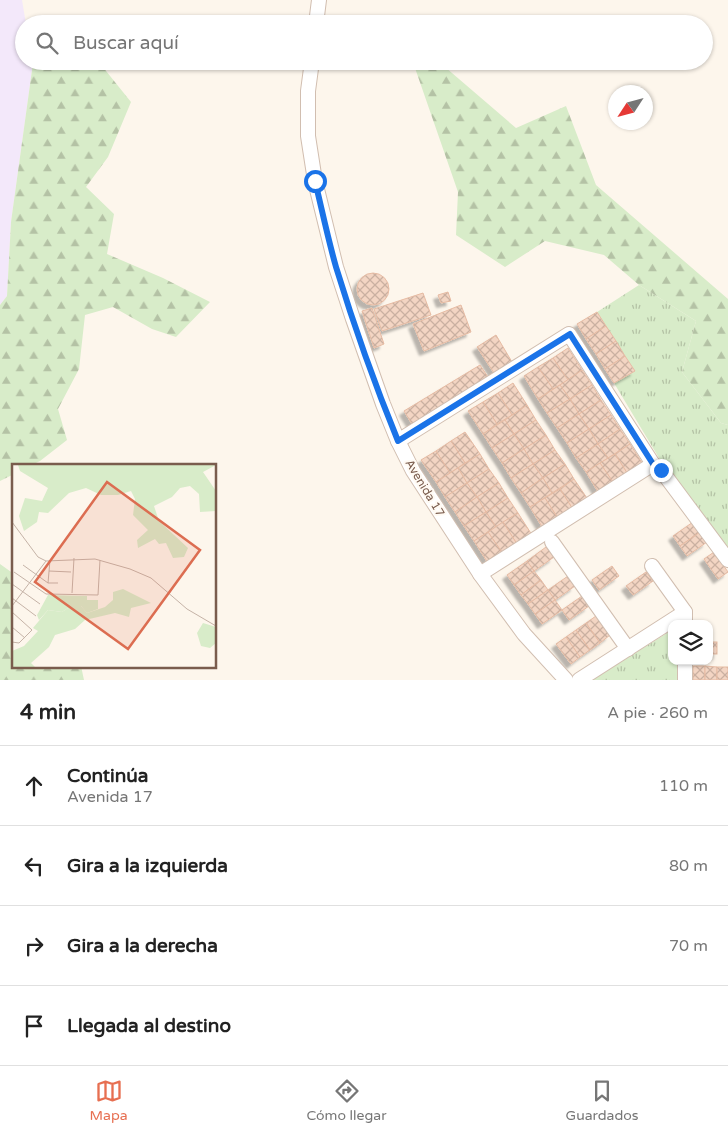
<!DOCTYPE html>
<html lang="es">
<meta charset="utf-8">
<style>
body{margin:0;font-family:"Varela Round",sans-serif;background:#f2f2f2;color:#222}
.controls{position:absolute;right:15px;bottom:15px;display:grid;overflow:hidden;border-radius:10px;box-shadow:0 1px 4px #0004}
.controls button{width:45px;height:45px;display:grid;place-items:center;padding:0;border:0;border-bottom:1px solid #e0e0e0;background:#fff;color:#222;font:25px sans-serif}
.compass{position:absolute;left:608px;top:85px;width:45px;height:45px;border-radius:50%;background:#fff;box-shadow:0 1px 4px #0004;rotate:234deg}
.stop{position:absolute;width:15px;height:15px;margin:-11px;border:4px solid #1a73e8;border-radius:50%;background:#fff}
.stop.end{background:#1a73e8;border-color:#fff;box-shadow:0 1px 5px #0008}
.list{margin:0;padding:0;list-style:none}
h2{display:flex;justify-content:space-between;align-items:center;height:65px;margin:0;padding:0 20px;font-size:21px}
h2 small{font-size:16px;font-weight:400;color:#767676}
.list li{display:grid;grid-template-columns:32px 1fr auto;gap:15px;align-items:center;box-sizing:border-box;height:80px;padding:0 20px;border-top:1px solid #e0e0e0}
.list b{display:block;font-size:19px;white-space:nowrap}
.list p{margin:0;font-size:16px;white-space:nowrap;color:#767676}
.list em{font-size:16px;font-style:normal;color:#767676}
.icon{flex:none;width:28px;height:28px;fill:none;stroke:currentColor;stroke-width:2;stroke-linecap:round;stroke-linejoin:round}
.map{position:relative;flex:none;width:728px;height:680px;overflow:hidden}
.search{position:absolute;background:#fff;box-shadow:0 1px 4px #0004;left:15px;right:15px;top:15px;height:55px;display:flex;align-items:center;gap:12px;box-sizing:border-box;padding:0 18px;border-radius:28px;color:#767676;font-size:19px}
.sheet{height:385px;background:#fff}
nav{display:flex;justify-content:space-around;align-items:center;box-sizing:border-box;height:70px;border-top:1px solid #e0e0e0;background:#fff;font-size:14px;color:#767676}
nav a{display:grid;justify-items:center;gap:2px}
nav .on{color:#e76f51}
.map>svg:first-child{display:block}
</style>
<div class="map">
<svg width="728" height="680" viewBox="0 0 728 680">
<defs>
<pattern id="grass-tufts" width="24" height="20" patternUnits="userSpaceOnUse" patternTransform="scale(1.25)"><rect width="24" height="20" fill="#d8ecc9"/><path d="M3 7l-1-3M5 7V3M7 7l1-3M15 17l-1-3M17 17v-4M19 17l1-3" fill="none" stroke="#b4c2a5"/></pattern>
<pattern id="forest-firs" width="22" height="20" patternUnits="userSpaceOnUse" patternTransform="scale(1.25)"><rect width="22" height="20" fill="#d8ecc9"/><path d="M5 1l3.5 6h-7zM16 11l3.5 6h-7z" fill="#b4c2a5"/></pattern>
<pattern id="building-cross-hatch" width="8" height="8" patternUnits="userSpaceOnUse" patternTransform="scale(1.25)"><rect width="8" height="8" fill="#f3d5c3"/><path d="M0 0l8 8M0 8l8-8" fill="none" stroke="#cab0a1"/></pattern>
<filter id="shadow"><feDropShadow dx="-4.5" dy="4.5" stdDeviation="1" flood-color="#0004"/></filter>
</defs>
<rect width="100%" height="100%" fill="#fdf6ec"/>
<!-- education -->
<path fill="#f3e8fa" d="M0 0H22L26 24H24V61H33V63L11 222 7 296 0 305Z"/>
<!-- grass -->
<g fill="url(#grass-tufts)">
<path d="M639 285 696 321 682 372 721 423 728 425V550L662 463 614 383 634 370 597 312Z"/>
<path d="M672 630V661H681L680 680H592Z"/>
</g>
<!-- forest -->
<g fill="url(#forest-firs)">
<path d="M40 61H98L131 102 108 157 86 187 114 214 107 254 163 278 210 302 176 337 152 329 113 307 85 315 79 369 58 409 67 440 40 461 32 465H14V474L0 481V305L7 296 11 222 33 63Z"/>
<path d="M420 61H438L516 128 566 106 596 185 728 299V425L721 423 682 372 696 321 639 285 604 255 545 241 505 267 456 235 458 192 415 68Z"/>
<path d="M0 564 14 574V666H81L84 680H0Z"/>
</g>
<!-- building -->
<g fill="url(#building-cross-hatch)" stroke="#e6bba3" filter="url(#shadow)">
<circle cx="373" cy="289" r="16"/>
<path d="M448 292 451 301 441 303 438 295Z"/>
<path d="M423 293 431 315 382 331 374 309Z"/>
<path d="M461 305 471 332 424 351 413 324Z"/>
<path d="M372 308 384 344 374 348 362 311Z"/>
<path d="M597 312 606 326 586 339 577 324Z"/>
<path d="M606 326 616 341 596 354 586 339Z"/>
<path d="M496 335 512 362 494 373 477 347Z"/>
<path d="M616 341 625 356 605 369 596 354Z"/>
<path d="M568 348 582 370 568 380 553 358Z"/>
<path d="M625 356 635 371 614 383 605 369Z"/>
<path d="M553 358 568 380 553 389 538 367Z"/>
<path d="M480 365 488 377 412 424 404 411Z"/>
<path d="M538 367 553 389 538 399 524 376Z"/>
<path d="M582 370 592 385 570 399 560 385Z"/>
<path d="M513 383 527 405 512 415 498 393Z"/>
<path d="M560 385 570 399 547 413 538 399Z"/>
<path d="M592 385 601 400 579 414 570 399Z"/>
<path d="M498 393 512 415 497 424 483 402Z"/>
<path d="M570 399 579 414 557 428 547 413Z"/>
<path d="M601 400 611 415 589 429 579 414Z"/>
<path d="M483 402 497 424 483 434 468 411Z"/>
<path d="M527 405 536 420 514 434 505 420Z"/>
<path d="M579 414 589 429 567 443 557 428Z"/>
<path d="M611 415 620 429 598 444 589 429Z"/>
<path d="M505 420 514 434 492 448 483 434Z"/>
<path d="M536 420 546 435 524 449 514 434Z"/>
<path d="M589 429 598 444 576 458 567 443Z"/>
<path d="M620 429 630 444 608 458 598 444Z"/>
<path d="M465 432 480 454 465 463 451 441Z"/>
<path d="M514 434 524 449 502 463 492 448Z"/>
<path d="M546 435 555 450 533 464 524 449Z"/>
<path d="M451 441 465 463 450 473 436 451Z"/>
<path d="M598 444 608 458 586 472 576 458Z"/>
<path d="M630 444 644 466 629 476 615 454Z"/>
<path d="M524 449 533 464 511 478 502 463Z"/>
<path d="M555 450 565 464 543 478 533 464Z"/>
<path d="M436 451 450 473 436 482 421 460Z"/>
<path d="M480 454 489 469 467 483 458 468Z"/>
<path d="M615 454 629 476 615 485 600 463Z"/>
<path d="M600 463 615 485 600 495 586 472Z"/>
<path d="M533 464 543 478 521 493 511 478Z"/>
<path d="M565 464 574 479 552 493 543 478Z"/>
<path d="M458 468 467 483 445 497 436 482Z"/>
<path d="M489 469 499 483 477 497 467 483Z"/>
<path d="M543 478 552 493 530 507 521 493Z"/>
<path d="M574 479 589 501 574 511 560 489Z"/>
<path d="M467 483 477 497 455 512 445 497Z"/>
<path d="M499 483 508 498 486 512 477 497Z"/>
<path d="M560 489 574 511 559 520 545 498Z"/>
<path d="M477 497 486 512 464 526 455 512Z"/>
<path d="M508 498 518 513 496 527 486 512Z"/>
<path d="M545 498 559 520 544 530 530 507Z"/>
<path d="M486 512 496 527 474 541 464 526Z"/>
<path d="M518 513 532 535 517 544 503 522Z"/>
<path d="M503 522 517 544 503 554 488 532Z"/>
<path d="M693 522 700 532 680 546 673 536Z"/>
<path d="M488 532 503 554 488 563 474 541Z"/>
<path d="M700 532 707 542 687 556 680 546Z"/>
<path d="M546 547 554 557 534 571 527 561Z"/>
<path d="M714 552 728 572 718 579 704 559Z"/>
<path d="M527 561 534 571 514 585 507 575Z"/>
<path d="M612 566 619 576 599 590 592 580Z"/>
<path d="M534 571 541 580 521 595 514 585Z"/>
<path d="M646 572 653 581 633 595 626 586Z"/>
<path d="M568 576 575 586 555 600 548 590Z"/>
<path d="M541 580 548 590 528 604 521 595Z"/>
<path d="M548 590 555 600 535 614 528 604Z"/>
<path d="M582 596 589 606 569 620 562 610Z"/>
<path d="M555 600 562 610 542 624 535 614Z"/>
<path d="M596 616 610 635 600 643 586 623Z"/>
<path d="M586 623 600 643 590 650 576 630Z"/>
<path d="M576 630 590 650 580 657 566 637Z"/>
<path d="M566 637 580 657 571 664 556 644Z"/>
<rect x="709" y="642" width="8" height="12"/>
<rect x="693" y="666" width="12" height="14"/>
<path d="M705 666 717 667V680H705Z"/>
<rect x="717" y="667" width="11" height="13"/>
</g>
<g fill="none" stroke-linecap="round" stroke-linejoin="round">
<!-- minor casing -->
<g stroke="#d1beb0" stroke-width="16">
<g id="minor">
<path d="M316 24 319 0"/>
<path d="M312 61 308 91V136L315 181 336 267 353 319 383 404 398 441 413 471 480 574 524 634 566 680"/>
<path d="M398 441 569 334 653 464 661 470 728 560"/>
<path d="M552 542 628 649"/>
<path d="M652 566 685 612V624"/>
<path d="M480 574 653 464"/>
<path d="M685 661V680"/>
<path d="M579 680 685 612"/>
</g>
</g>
<!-- minor -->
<use href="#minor" stroke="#fff" stroke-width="14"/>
</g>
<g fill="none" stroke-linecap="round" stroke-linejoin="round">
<!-- route -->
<path stroke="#1a73e8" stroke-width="6" d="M315 181C322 210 328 239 336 267 354 326 375 385 398 441L570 334 653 464 661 470"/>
</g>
<g text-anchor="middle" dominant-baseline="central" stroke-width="4" stroke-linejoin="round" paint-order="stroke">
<!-- street labels -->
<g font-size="12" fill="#7a5c4d" stroke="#fffaf3">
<text transform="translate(425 488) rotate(59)">Avenida 17</text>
</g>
</g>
<!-- overview -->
<g transform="translate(12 464)">
<rect width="204" height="204" fill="#fdf6ec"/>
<path d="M36 131 75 132V136H86V145L75 149 69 142H59L50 148 36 146 27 156 25 151Z" fill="#d8ecc9"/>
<path d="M6 1H204L191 8 204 27V47L188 48 187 30 178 22 168 24 160 33 142 42 147 57 176 84 172 93 161 94 154 79 147 80 143 75 126 84 125 76 136 66 121 51 123 35 119 27 106 31H89L74 24 57 29 36 49 27 48 25 58 12 67 7 52 13 34 30 37 36 24 8 7ZM111 125 139 139 119 144 117 153 103 149 73 156 63 165 43 171 37 183 19 199 23 203H0V187L12 182 26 167 21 164 36 146 50 148 59 142H69L75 149 93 143 101 136V128Z" fill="#d8ecc9"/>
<path d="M191 159 204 163V179L198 184 189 182 185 169Z" fill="#d8ecc9"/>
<path fill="none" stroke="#c5b3a7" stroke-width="1" d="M0 58 26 93 34 97M34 97 83 95 118 105 139 114 175 145 204 162M11 101 36 119H46M37 107 59 108M2 108 34 130 86 131 88 96M36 119 38 96M0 120 28 140M60 129 62 94M0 134 24 152M0 142 34 97M0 148 20 166 7 179 0 178M0 163 13 174"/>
<path fill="#dc6d51" fill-opacity="0.15" stroke="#dc6d51" stroke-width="2.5" d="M95 18 188 86 116 185 23 118Z"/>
<rect width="204" height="204" fill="none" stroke="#7a5c4d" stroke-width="2.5"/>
</g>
</svg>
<div class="controls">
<button><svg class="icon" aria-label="layers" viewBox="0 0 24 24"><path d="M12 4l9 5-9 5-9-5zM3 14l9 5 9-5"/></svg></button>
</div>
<svg class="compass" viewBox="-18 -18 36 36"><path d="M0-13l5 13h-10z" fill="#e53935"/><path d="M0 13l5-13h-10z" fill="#767676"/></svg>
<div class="stop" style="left:315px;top:181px"></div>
<div class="stop end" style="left:661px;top:470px"></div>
<div class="search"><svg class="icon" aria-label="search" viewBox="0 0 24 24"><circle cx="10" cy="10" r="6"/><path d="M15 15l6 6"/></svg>Buscar aquí</div>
</div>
<section class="sheet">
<h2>4 min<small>A pie · 260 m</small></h2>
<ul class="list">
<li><svg class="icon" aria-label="ahead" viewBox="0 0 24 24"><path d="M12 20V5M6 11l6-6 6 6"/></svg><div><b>Continúa</b><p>Avenida 17</p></div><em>110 m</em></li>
<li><svg class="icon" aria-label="left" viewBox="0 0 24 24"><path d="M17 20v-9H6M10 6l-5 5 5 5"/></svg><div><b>Gira a la izquierda</b></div><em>80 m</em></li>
<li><svg class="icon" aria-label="right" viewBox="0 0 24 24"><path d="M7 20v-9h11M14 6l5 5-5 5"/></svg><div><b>Gira a la derecha</b></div><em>70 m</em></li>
<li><svg class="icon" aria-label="arrive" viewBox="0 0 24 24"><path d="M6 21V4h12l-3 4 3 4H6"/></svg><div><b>Llegada al destino</b></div></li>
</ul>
</section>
<nav>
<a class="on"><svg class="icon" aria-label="map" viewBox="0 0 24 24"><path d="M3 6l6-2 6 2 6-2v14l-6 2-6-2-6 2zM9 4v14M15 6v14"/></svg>Mapa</a>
<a><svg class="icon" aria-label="directions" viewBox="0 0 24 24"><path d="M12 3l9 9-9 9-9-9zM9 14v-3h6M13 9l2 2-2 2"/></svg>Cómo llegar</a>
<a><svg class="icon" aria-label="saved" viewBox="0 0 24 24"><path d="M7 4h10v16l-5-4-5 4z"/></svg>Guardados</a>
</nav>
